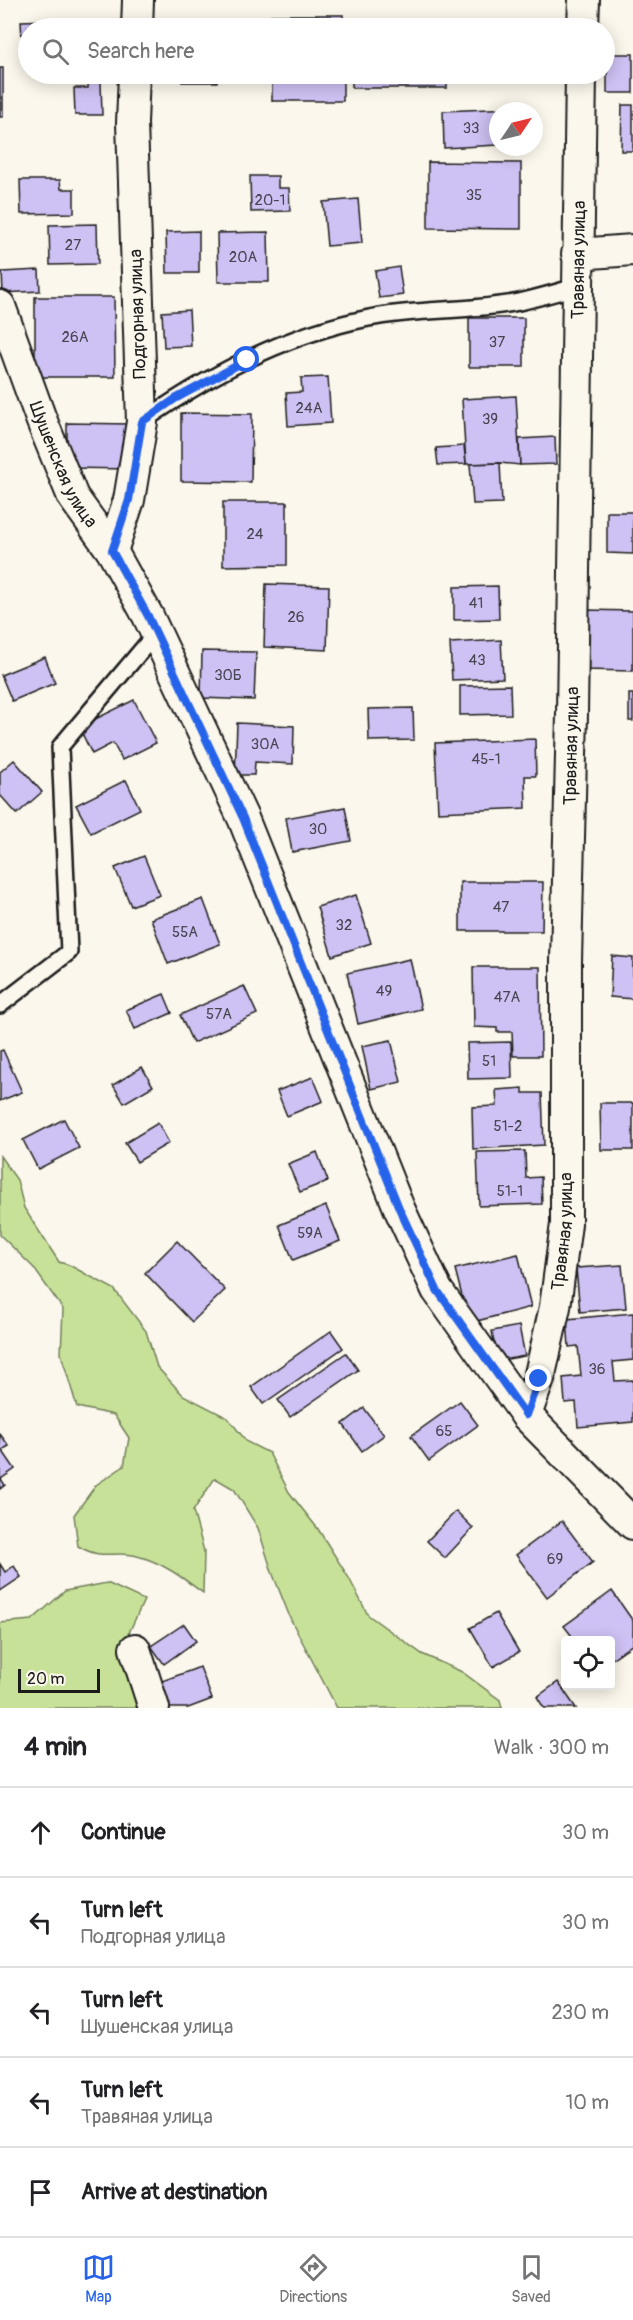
<!DOCTYPE html>
<meta charset="utf-8">
<style>
body{margin:0;font-family:Pangolin,sans-serif;background:#f2f2f2;color:#202124}
.controls{position:absolute;right:18px;bottom:18px;display:grid;overflow:hidden;border-radius:6px;box-shadow:0 3px 15px #0003}
.controls button{width:54px;height:54px;display:grid;place-items:center;padding:0;border:0;border-bottom:2px solid #e0e0e0;background:#fff;color:#202124;font:30px sans-serif}
.compass{position:absolute;left:489px;top:102px;width:54px;height:54px;border-radius:50%;background:#fff;box-shadow:0 3px 15px #0003;rotate:55deg}
.scale{position:absolute;left:18px;bottom:15px;width:82px;box-sizing:border-box;padding-left:6px;border:3px solid #1c1c1c;border-top:0;font-size:16px;line-height:21px;white-space:nowrap;color:#1c1c1c;-webkit-text-stroke:4px #fbf7ec;paint-order:stroke}
.stop{position:absolute;width:18px;height:18px;margin:-14px;border:4px solid #2563eb;border-radius:50%;background:#fff}
.stop.end{background:#2563eb;border-color:#fff;box-shadow:0 2px 6px #0008}
.list{margin:0;padding:0;list-style:none}
h2{display:flex;justify-content:space-between;align-items:center;height:78px;margin:0;padding:0 24px;font-size:26px}
h2 small{font-size:20px;font-weight:400;color:#757577}
.list li{display:grid;grid-template-columns:39px 1fr auto;gap:18px;align-items:center;box-sizing:border-box;height:90px;padding:0 24px;border-top:2px solid #e0e0e0}
.list b{display:block;font-size:22px;white-space:nowrap}
.list p{margin:0;font-size:20px;white-space:nowrap;color:#757577}
.list em{font-size:20px;font-style:normal;color:#757577}
.icon{flex:none;width:33px;height:33px;fill:none;stroke:currentColor;stroke-width:2;stroke-linecap:round;stroke-linejoin:round}
.map{position:relative;flex:none;width:633px;height:1708px;overflow:hidden}
.search{position:absolute;background:#fff;box-shadow:0 3px 15px #0003;left:18px;right:18px;top:18px;height:66px;display:flex;align-items:center;gap:15px;box-sizing:border-box;padding:0 21px;border-radius:33px;color:#757577;font-size:22px}
.sheet{height:528px;background:#fff}
nav{display:flex;justify-content:space-around;align-items:center;box-sizing:border-box;height:84px;border-top:2px solid #e0e0e0;background:#fff;font-size:16px;color:#757577}
nav a{display:grid;justify-items:center;gap:3px}
nav .on{color:#2563eb}
.map>svg:first-child{display:block}
</style>
<div class="map">
<svg width="633" height="1708" viewBox="0 0 633 1708">
<rect width="100%" height="100%" fill="#fbf7ec"/>
<filter id="ink" filterUnits="userSpaceOnUse"><feTurbulence type="fractalNoise" baseFrequency=".0167" numOctaves="2"/><feDisplacementMap in="SourceGraphic" scale="12" xChannelSelector="R" yChannelSelector="G"/><feConvolveMatrix kernelMatrix="1 2 1 2 8 2 1 2 1" color-interpolation-filters="sRGB"/></filter>
<g filter="url(#ink)">
<!-- green -->
<g fill="#c7e298" stroke="#727f5a" stroke-width="1.5">
<path d="M0 1156 17 1180 24 1208 59 1262 69 1265 114 1289 146 1331 157 1367 183 1395 228 1418 247 1442 269 1453 289 1492 318 1529 349 1578 368 1615 422 1654 462 1672 500 1700 502 1708H337L291 1620 272 1572 258 1528 234 1489 215 1478 193 1511 204 1551 203 1593C183 1578 162 1562 137 1556 114 1550 103 1561 78 1546L74 1515 96 1485 124 1466 129 1438 114 1415 77 1407 61 1354 63 1309 33 1267 0 1235Z"/>
<path d="M107 1583 144 1600 122 1648 139 1708H0V1623L32 1620 65 1591Z"/>
</g>
<!-- building -->
<g fill="#cec1f3" stroke="#1c1c1c" stroke-width="1.5">
<rect x="271" y="15" width="72" height="13"/>
<path d="M52 20V28H28V61H23L21 21Z"/>
<path d="M73 22 112 23V28H73Z"/>
<rect x="607" y="54" width="26" height="39"/>
<rect x="0" y="68" width="3" height="49"/>
<rect x="182" y="74" width="35" height="8"/>
<rect x="272" y="74" width="71" height="27"/>
<rect x="352" y="74" width="95" height="14"/>
<path d="M101 81 102 115H75L74 88H88V82Z"/>
<path d="M622 105H633V151H621Z"/>
<path d="M512 108V111H498V145L444 148 443 111Z"/>
<path d="M428 162 521 163V229L428 228Z"/>
<path d="M250 176H278V188H289L290 211 251 212Z"/>
<path d="M20 180H60L61 189H74V213L21 214Z"/>
<path d="M358 199 362 243 327 246 323 202Z"/>
<path d="M97 224 98 264 50 265 49 225Z"/>
<path d="M199 231V273H167L166 232Z"/>
<path d="M268 232 269 282H218L217 233Z"/>
<path d="M399 267 403 295 379 298 375 271Z"/>
<path d="M39 270 40 291 3 293 2 272Z"/>
<path d="M35 297H114L115 377H35Z"/>
<path d="M189 310 191 346 164 347 162 312Z"/>
<rect x="469" y="318" width="55" height="49"/>
<path d="M328 377 331 423 288 426 286 393 302 392 301 378Z"/>
<path d="M516 396 520 465 500 463 466 464 462 399Z"/>
<path d="M181 413 252 414 251 482 181 481Z"/>
<path d="M67 423 130 424V469L67 468Z"/>
<path d="M555 437 556 464 520 465 519 439Z"/>
<path d="M464 446 466 464 438 465 436 448Z"/>
<path d="M500 463 502 503 473 504 470 464Z"/>
<path d="M223 502H287V565L223 566Z"/>
<path d="M607 512H633V554L607 553Z"/>
<path d="M266 584 329 586 327 650 264 647Z"/>
<path d="M498 586 499 619 454 620V587Z"/>
<path d="M585 610 633 611V671L584 670Z"/>
<path d="M501 640 503 678 452 680 450 643Z"/>
<path d="M202 651 256 652 254 700 201 698Z"/>
<path d="M45 657 55 683 12 701 1 675Z"/>
<path d="M510 685 511 714 460 715V686Z"/>
<rect x="629" y="694" width="4" height="27"/>
<path d="M134 700 156 743 122 760 113 743 92 754 79 727Z"/>
<path d="M413 708 414 740 369 741 368 709Z"/>
<path d="M237 723 294 726 293 764 255 762 254 775H235Z"/>
<path d="M535 739 536 776H525L526 808 438 812 435 743Z"/>
<path d="M14 760 42 792 17 814 0 795V772Z"/>
<path d="M126 780 140 809 91 833 76 805Z"/>
<path d="M345 807 351 841 292 852 286 818Z"/>
<path d="M144 856 160 895 131 906 115 868Z"/>
<path d="M460 882H543L542 931H460Z"/>
<path d="M356 895 371 943 332 956 317 907Z"/>
<path d="M203 899 220 944 168 964 151 919Z"/>
<path d="M612 956 633 958V999L610 997Z"/>
<path d="M410 959 421 1009 358 1024 347 973Z"/>
<path d="M473 967H540L541 1056H513L512 1032H497V1028L474 1027Z"/>
<path d="M244 986 257 1014 193 1043 180 1015Z"/>
<path d="M164 994 172 1013 135 1029 126 1010Z"/>
<path d="M391 1040 401 1082 371 1089 362 1046Z"/>
<path d="M511 1042 512 1078 468 1079 467 1043Z"/>
<path d="M3 1050 22 1092 0 1101V1051Z"/>
<path d="M142 1067 153 1086 124 1103 113 1085Z"/>
<path d="M313 1077 323 1101 287 1116 277 1091Z"/>
<path d="M523 1088V1093H542L544 1145 473 1149 472 1107 497 1106 496 1090Z"/>
<path d="M600 1103H633V1150H601Z"/>
<path d="M64 1119 79 1148 38 1169 23 1140Z"/>
<path d="M158 1123 169 1143 137 1162 125 1143Z"/>
<path d="M525 1151 526 1178 541 1177 542 1204 479 1206 477 1152Z"/>
<path d="M317 1152 328 1181 300 1192 288 1164Z"/>
<path d="M326 1206 340 1241 293 1260 279 1225Z"/>
<path d="M177 1241 225 1290 192 1322 145 1273Z"/>
<path d="M518 1254 531 1307 469 1323 455 1269Z"/>
<path d="M622 1265 626 1308 580 1312 576 1268Z"/>
<path d="M633 1313V1360L613 1362 615 1381 633 1380V1422L578 1427 576 1402 565 1403 563 1378 581 1376 578 1346 569 1347 567 1319Z"/>
<path d="M519 1326 525 1356 497 1361 492 1331Z"/>
<path d="M331 1331 343 1348 263 1404 251 1387Z"/>
<path d="M346 1353 358 1370 290 1417 278 1400Z"/>
<path d="M460 1401 478 1425 429 1461 411 1436Z"/>
<path d="M364 1408 384 1435 362 1451 343 1424Z"/>
<path d="M0 1434 9 1446 2 1450 15 1469 1 1479 5 1485 0 1489Z"/>
<path d="M456 1511 473 1528 445 1558 427 1541Z"/>
<path d="M562 1521 593 1562 547 1597 516 1555Z"/>
<path d="M0 1564 5 1572 14 1566 21 1577 0 1591Z"/>
<path d="M612 1591 633 1621V1644L610 1660V1640H575L564 1626Z"/>
<path d="M496 1613 519 1652 493 1667 470 1628Z"/>
<path d="M184 1624 196 1641 164 1664 151 1646Z"/>
<path d="M200 1667 212 1699 188 1708H167L157 1683Z"/>
<path d="M558 1682 576 1708H544L537 1697Z"/>
</g>
<g fill="none" stroke-linecap="round" stroke-linejoin="round">
<!-- lane casing -->
<g stroke="#1c1c1c" stroke-width="20">
<g id="lane">
<path d="M142 422C210 374 287 334 369 318 417 308 470 312 519 302 538 298 557 292 576 287"/>
<path d="M0 1005 69 952 60 747 156 633"/>
</g>
</g>
<!-- street casing -->
<g stroke="#1c1c1c" stroke-width="34">
<g id="street">
<path d="M137 28 138 0"/>
<path d="M583 28 584 0"/>
<path d="M577 254 633 250"/>
<path id="s1" d="M0 306 41 419 73 497 112 551 148 616 243 818 399 1208 437 1290 526 1415 633 1524"/>
<path d="M112 551 129 500 142 422 132 123 134 74"/>
<path id="s2" d="M526 1415 539 1379 555 1307 566 1224V961L572 714 581 74"/>
<path d="M135 1649 154 1708"/>
</g>
</g>
<!-- lane -->
<use href="#lane" stroke="#fbf7ec" stroke-width="15"/>
<!-- street -->
<use href="#street" stroke="#fbf7ec" stroke-width="30"/>
</g>
</g>
<g fill="none" stroke-linecap="round" stroke-linejoin="round" filter="url(#ink)">
<!-- route -->
<path stroke="#2563eb" stroke-width="8" d="M247 360 175 399 142 422 129 500 112 551 148 616 243 818 399 1208 437 1290 526 1415 539 1379"/>
</g>
<g text-anchor="middle" dominant-baseline="central" stroke-width="6" stroke-linejoin="round" paint-order="stroke">
<!-- number labels -->
<g font-size="15" fill="#484552">
<text x="471" y="128">33</text>
<text x="474" y="195">35</text>
<text x="270" y="200">20-1</text>
<text x="73" y="245">27</text>
<text x="243" y="257">20А</text>
<text x="75" y="337">26А</text>
<text x="497" y="342">37</text>
<text x="309" y="408">24А</text>
<text x="490" y="419">39</text>
<text x="255" y="534">24</text>
<text x="476" y="603">41</text>
<text x="296" y="617">26</text>
<text x="477" y="660">43</text>
<text x="228" y="675">30Б</text>
<text x="265" y="744">30А</text>
<text x="486" y="759">45-1</text>
<text x="318" y="829">30</text>
<text x="501" y="907">47</text>
<text x="344" y="925">32</text>
<text x="185" y="932">55А</text>
<text x="384" y="991">49</text>
<text x="507" y="997">47А</text>
<text x="219" y="1014">57А</text>
<text x="489" y="1061">51</text>
<text x="508" y="1126">51-2</text>
<text x="510" y="1191">51-1</text>
<text x="310" y="1233">59А</text>
<text x="597" y="1369">36</text>
<text x="444" y="1431">65</text>
<text x="555" y="1559">69</text>
</g>
<!-- street labels -->
<g font-size="18" fill="#1c1c1c" stroke="#fbf7ec">
<text stroke="none"><textPath href="#s2" startOffset="1160">Травяная улица</textPath></text>
<text transform="translate(138 314) rotate(-92)">Подгорная улица</text>
<text stroke="none"><textPath href="#s1" startOffset="171">Шушенская улица</textPath></text>
<text stroke="none"><textPath href="#s2" startOffset="674">Травяная улица</textPath></text>
<text stroke="none"><textPath href="#s2" startOffset="188">Травяная улица</textPath></text>
</g>
</g>
</svg>
<div class="controls">
<button><svg class="icon" aria-label="locate" viewBox="0 0 24 24"><circle cx="12" cy="12" r="6"/><path d="M12 2v4M12 18v4M2 12h4M18 12h4"/></svg></button>
</div>
<svg class="compass" viewBox="-18 -18 36 36"><path d="M0-13l5 13h-10z" fill="#e53935"/><path d="M0 13l5-13h-10z" fill="#757577"/></svg>
<div class="scale">20 m</div>
<div class="stop" style="left:247px;top:360px"></div>
<div class="stop end" style="left:539px;top:1379px"></div>
<div class="search"><svg class="icon" aria-label="search" viewBox="0 0 24 24"><circle cx="10" cy="10" r="6"/><path d="M15 15l6 6"/></svg>Search here</div>
</div>
<section class="sheet">
<h2>4 min<small>Walk · 300 m</small></h2>
<ul class="list">
<li><svg class="icon" aria-label="ahead" viewBox="0 0 24 24"><path d="M12 20V5M6 11l6-6 6 6"/></svg><div><b>Continue</b></div><em>30 m</em></li>
<li><svg class="icon" aria-label="left" viewBox="0 0 24 24"><path d="M17 20v-9H6M10 6l-5 5 5 5"/></svg><div><b>Turn left</b><p>Подгорная улица</p></div><em>30 m</em></li>
<li><svg class="icon" aria-label="left" viewBox="0 0 24 24"><path d="M17 20v-9H6M10 6l-5 5 5 5"/></svg><div><b>Turn left</b><p>Шушенская улица</p></div><em>230 m</em></li>
<li><svg class="icon" aria-label="left" viewBox="0 0 24 24"><path d="M17 20v-9H6M10 6l-5 5 5 5"/></svg><div><b>Turn left</b><p>Травяная улица</p></div><em>10 m</em></li>
<li><svg class="icon" aria-label="arrive" viewBox="0 0 24 24"><path d="M6 21V4h12l-3 4 3 4H6"/></svg><div><b>Arrive at destination</b></div></li>
</ul>
</section>
<nav>
<a class="on"><svg class="icon" aria-label="map" viewBox="0 0 24 24"><path d="M3 6l6-2 6 2 6-2v14l-6 2-6-2-6 2zM9 4v14M15 6v14"/></svg>Map</a>
<a><svg class="icon" aria-label="directions" viewBox="0 0 24 24"><path d="M12 3l9 9-9 9-9-9zM9 14v-3h6M13 9l2 2-2 2"/></svg>Directions</a>
<a><svg class="icon" aria-label="saved" viewBox="0 0 24 24"><path d="M7 4h10v16l-5-4-5 4z"/></svg>Saved</a>
</nav>
